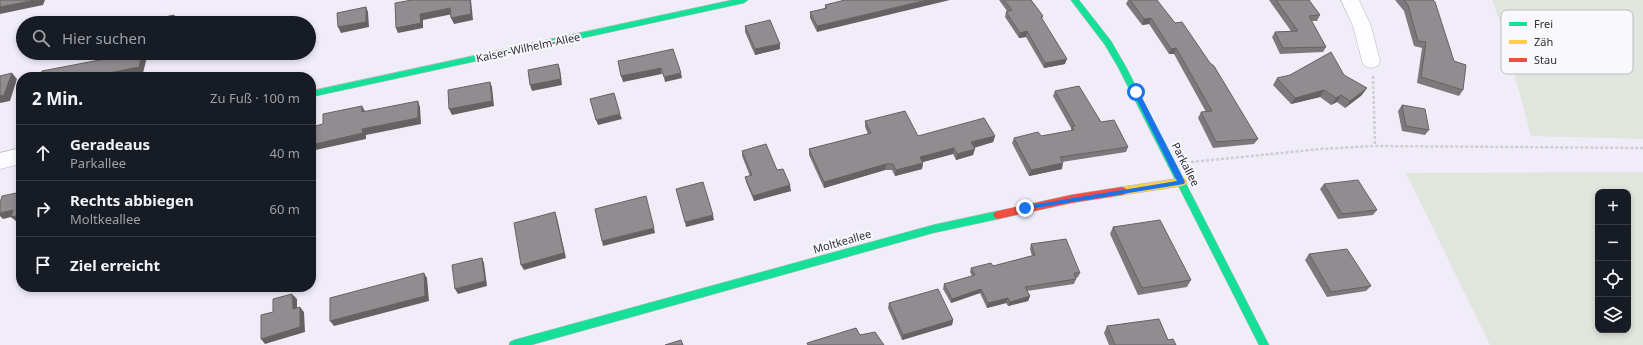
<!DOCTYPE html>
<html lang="de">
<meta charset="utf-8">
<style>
body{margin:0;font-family:"Noto Sans",sans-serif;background:#20242c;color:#f1f3f6}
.controls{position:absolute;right:12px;bottom:12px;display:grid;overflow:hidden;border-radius:8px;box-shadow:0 2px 6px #0003}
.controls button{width:36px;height:36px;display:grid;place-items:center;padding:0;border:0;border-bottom:1px solid #363941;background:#171b24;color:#f1f3f6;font:20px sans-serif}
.stop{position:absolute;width:12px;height:12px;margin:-9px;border:3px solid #1a73e8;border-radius:50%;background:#fff}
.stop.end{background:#1a73e8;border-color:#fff;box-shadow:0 1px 4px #0008}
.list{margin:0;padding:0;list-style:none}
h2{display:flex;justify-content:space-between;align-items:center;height:52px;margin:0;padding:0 16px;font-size:17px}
h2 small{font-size:13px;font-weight:400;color:#9ea1a6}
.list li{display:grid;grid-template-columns:26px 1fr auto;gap:12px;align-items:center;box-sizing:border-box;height:56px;padding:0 16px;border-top:1px solid #363941}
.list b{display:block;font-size:15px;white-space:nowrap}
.list p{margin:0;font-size:13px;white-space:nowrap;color:#9ea1a6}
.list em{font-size:13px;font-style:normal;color:#9ea1a6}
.icon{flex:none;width:22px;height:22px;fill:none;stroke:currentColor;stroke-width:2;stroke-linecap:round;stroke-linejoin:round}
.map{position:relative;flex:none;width:1643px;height:345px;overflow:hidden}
.search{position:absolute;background:#171b24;box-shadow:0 2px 6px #0003;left:16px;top:16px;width:300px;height:44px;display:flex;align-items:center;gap:10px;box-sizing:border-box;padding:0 14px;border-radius:22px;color:#9ea1a6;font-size:15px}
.panel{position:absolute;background:#171b24;box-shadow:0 2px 6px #0003;left:16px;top:72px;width:300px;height:220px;border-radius:16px}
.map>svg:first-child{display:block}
</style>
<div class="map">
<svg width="1643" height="345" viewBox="0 0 1643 345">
<rect width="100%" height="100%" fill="#f0edf9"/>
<!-- green -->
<g fill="#e0e5dd" fill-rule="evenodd">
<path d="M1492 0H1643V139L1531 136 1501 25Z"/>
<path d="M1643 172V345H1490L1406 173ZM1598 192H1628V330H1598Z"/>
</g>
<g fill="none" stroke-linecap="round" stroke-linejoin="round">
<!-- street casing -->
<g stroke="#b8b5bf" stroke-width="1">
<g id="street">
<path d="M1341 0H1359L1371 26 1380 61 1378 66 1371 68 1364 66 1362 61 1353 26Z"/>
<path d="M21 148V164L0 169V153Z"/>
</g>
</g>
<!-- fast casing -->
<g stroke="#b8b5bf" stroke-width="1">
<g id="fast">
<path d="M732 0H748L744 3 311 97V91Z"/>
<path d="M1071 0H1079L1111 41 1126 67 1269 345H1259L1118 67 1105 45Z"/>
<path d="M998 211 1001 212 1003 215 1001 218 998 219 933 233 531 345H509L510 342 514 340 933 225Z"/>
</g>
</g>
<!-- slow casing -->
<g stroke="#b8b5bf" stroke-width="1">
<path id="slow" d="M1182 178 1185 179 1187 182 1185 185 1182 186 1122 195 1119 194 1117 191 1119 188 1122 187Z"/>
</g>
<!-- jam casing -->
<g stroke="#b8b5bf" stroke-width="1">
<path id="jam" d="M1122 187 1125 188 1127 191 1125 194 1122 195 1071 203 998 219 995 218 993 215 995 212 998 211 1071 195Z"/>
</g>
<!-- path -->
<g stroke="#cfcdd3" stroke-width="2.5" stroke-dasharray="3 2" stroke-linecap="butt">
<path d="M1373 76 1375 146"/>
<path d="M1191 162 1320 149 1375 146 1643 148"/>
</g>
<!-- street -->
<use href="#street" fill="#fdfcfe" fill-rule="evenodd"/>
<!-- fast -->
<use href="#fast" fill="#16e098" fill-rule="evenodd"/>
<!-- slow -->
<use href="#slow" fill="#ffcf43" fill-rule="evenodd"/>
<!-- jam -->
<use href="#jam" fill="#f24e42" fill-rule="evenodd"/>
</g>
<!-- wall -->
<g fill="#7c787b">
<path d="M845 0 817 32 810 18V12L825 9V5Z"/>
<path d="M999 0H1031L1043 16 1042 19 1065 64 1044 68 1026 37 1019 38 1005 17 1006 12 1007 11Z"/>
<path d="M1128 0H1157L1258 139 1254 144 1213 148 1198 118 1201 112H1206L1174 54H1169L1149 24 1142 25 1126 4Z"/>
<path d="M1269 0H1309L1320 15 1317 21H1311L1326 47 1323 52 1280 54 1272 37 1275 32 1291 31Z"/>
<path d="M1395 0H1433L1463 90 1459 96 1417 83 1422 48 1414 46 1404 11Z"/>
<path d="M745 26 780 49 755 55 745 32Z"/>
<path d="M1344 75 1362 95 1345 108 1337 102 1331 105 1320 97 1291 104 1273 85 1277 78Z"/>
<path d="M1055 91 1101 122 1128 147 1126 152 1062 162V169L1029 176 1012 143 1014 138 1041 136 1071 131V128L1053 96Z"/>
<path d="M1402 105 1429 130 1425 135 1402 131 1398 111Z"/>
<path d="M865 121 918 136H995L993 142 974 148 973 155 956 160 953 154 923 162 922 169 895 176 892 170H885L824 188 809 155V149L868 134 865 127Z"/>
<path d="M742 151 777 170 791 191 754 201 746 182 745 177 750 176 742 156Z"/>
<path d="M1324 184 1377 210 1373 215 1338 219 1320 189Z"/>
<path d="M1113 227 1191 280 1187 287 1138 295 1110 234Z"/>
<path d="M1031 244 1080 273 1078 277 1076 278V279L1074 284 1027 291 1030 296 1028 301 1008 306 1006 303 987 308 980 293 951 303 943 289 944 284 972 276 970 272 971 268 993 266 1032 256 1030 249Z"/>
<path d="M1309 254 1371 286 1366 291 1327 297 1305 260Z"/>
<path d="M889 303 953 320 952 325 902 340 888 308Z"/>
<path d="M1107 326 1168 340 1176 345H1109L1104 333Z"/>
</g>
<!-- shaded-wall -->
<g fill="#656264">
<path d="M35 0H45L43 5 0 14V7Z"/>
<path d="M470 0H471L473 20 454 24 451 18Z"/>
<path d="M927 0H950L817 32V26Z"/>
<path d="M366 7 368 12 369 27 341 33 338 27Z"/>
<path d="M450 8 453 14 423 20V28L398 33 396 28 420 14Z"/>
<path d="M174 15 178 21V23H173Z"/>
<path d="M292 17 295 23H292Z"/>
<path d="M1151 18 1149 24 1142 25 1144 19Z"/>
<path d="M1027 31 1026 37 1019 38 1020 33Z"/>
<path d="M780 44V49L755 55V49Z"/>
<path d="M1176 48 1174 54H1169L1171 49Z"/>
<path d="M142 53H144L147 57 143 73 122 77H89Z"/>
<path d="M177 53H206L180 58Z"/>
<path d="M1067 59 1065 64 1044 68 1045 63Z"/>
<path d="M558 64 560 69 562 85 532 91 530 85Z"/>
<path d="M661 68 662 74 623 82 621 76Z"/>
<path d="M12 73 17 79 10 101 0 103V96Z"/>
<path d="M681 73 682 78 665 82 664 77Z"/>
<path d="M490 82 492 87 494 106 452 115 449 109Z"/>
<path d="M1367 88 1362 95 1345 108 1350 101Z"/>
<path d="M1324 90 1320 97 1291 104 1295 98Z"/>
<path d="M1341 95 1337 102 1331 105 1336 98Z"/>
<path d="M418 101 420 107 421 124 366 135V139L311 151V145L362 129Z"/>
<path d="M362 106 365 111V118L362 112Z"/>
<path d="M620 114 622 119 598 125 596 120Z"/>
<path d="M995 136 993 142 969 149 971 142Z"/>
<path d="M954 148 953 154 919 163 920 157Z"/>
<path d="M975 149 973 155 956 160 957 154Z"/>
<path d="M923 163 922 169 895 176 896 170Z"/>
<path d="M1063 163 1062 169 1029 176 1031 170Z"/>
<path d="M886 164 885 170 824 188V182Z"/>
<path d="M790 185 791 191 754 201 753 196Z"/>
<path d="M13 210 21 215V221L17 222 11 217 3 219 0 216V213Z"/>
<path d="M555 212 557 218 566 258 524 270 521 265Z"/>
<path d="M713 215 714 220 686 227 685 222Z"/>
<path d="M654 228 655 233 603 246 602 241Z"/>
<path d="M482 258 484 263 487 286 458 294 455 289Z"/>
<path d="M424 273 427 278 429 301 334 326 330 321Z"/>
<path d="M981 289 980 293 951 303 952 299Z"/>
<path d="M292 294 297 299V314L293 309Z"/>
<path d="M1030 296 1028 301 1008 306 1010 302Z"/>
<path d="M1008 298 1006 303 987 308 988 303Z"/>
<path d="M300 307 304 312 305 332 265 344 261 339Z"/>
<path d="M953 320 952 325 902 340 903 335Z"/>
</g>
<!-- building -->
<g fill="#908c8f" stroke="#656264">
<path d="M0 0H35L0 7Z"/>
<path d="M412 0H470L471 14 451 18 450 8 420 14 421 23 396 28 395 3Z"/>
<path d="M845 0H927L817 26 810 12 827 8 825 5Z"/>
<path d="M1004 0H1031L1043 16 1041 17 1067 59 1045 63 1027 31 1020 33 1006 12 1012 10Z"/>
<path d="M1130 0H1157L1175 23 1182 22 1210 63 1214 66 1258 139 1216 142 1201 112 1212 111 1176 48 1171 49 1151 18 1144 19Z"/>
<path d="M1276 0H1309L1320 15 1309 16 1326 47 1283 48 1275 32 1298 31Z"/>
<path d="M1404 0H1433L1435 2 1454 61 1466 65 1463 90 1421 77 1426 42 1418 41 1408 5Z"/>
<path d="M366 7V22L338 27 337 13Z"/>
<path d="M174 15 173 23H155L156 19Z"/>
<path d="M292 17V23H262Z"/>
<path d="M210 20V23H193Z"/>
<path d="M770 20 780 44 755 49 745 26Z"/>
<path d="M673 49 681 73 664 77 661 68 621 76 618 61Z"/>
<path d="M1331 52 1344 75 1367 88 1350 101 1341 95 1336 98 1324 90 1295 98 1277 78 1290 75Z"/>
<path d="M136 53H142L139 67 89 77H40L42 71Z"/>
<path d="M558 64 561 79 530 85 528 70Z"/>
<path d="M12 73 4 95 0 96V76Z"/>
<path d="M490 82 492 101 449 109 448 90Z"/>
<path d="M1079 86 1101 122 1114 120 1128 147 1060 157 1063 163 1031 170 1014 138 1038 132 1041 136 1074 130 1072 126H1075L1055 91Z"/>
<path d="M614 93 620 114 596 120 590 99Z"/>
<path d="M418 101V118L362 129 363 133 311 145V127L323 124V114L362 106V112Z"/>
<path d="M1402 105 1425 109 1429 130 1406 126Z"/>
<path d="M905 111 918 136 984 118 995 136 971 142 975 149 957 154 954 148 920 157 923 163 896 170 893 164H886L824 182 809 149 871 133 865 121Z"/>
<path d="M766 144 777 170 783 169 790 185 753 196 745 177 752 175 742 151Z"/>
<path d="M1358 180 1377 210 1342 214 1324 184Z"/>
<path d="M703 182 713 215 685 222 676 189Z"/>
<path d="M21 192V215L11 217 13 210 0 213V203L2 196Z"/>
<path d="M646 196 654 228 602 241 595 209Z"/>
<path d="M555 212 564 253 521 265 514 223Z"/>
<path d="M1160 220 1191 280 1142 288 1113 227Z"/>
<path d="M1066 239 1080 273H1074L1076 279 1025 287 1030 296 1010 302 1008 298 988 303 981 289 952 299 944 284 975 275 971 268 991 263 993 266 1035 255 1031 244Z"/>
<path d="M1347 249 1371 286 1331 292 1309 254Z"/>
<path d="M482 258 485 281 455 289 452 265Z"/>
<path d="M424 273 425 296 330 321V298Z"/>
<path d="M938 289 953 320 903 335 889 303Z"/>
<path d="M292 294 293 309 300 307V327L261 339V315L273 312V299Z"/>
<path d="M1159 319 1168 340 1173 339 1176 345H1115L1107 326Z"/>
<path d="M856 328 860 335 875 332 884 345H808L807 343Z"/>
<path d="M681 340 683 345H665Z"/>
</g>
<!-- route -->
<path fill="#1a73e8" d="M1134 90 1139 92 1185 182 1184 184 1023 210 1022 208 1025 206 1177 181 1133 92Z"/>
<g text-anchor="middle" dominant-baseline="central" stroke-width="4" stroke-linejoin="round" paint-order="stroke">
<!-- street labels -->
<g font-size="11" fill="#2f2d36" stroke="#f9f8fc">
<text transform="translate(528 47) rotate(-12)">Kaiser-Wilhelm-Allee</text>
<text transform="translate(1186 164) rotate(63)">Parkallee</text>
<text transform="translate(842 241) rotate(-16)">Moltkeallee</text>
</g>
</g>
<!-- legend -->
<rect x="1501" y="10" width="132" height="64" rx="6" fill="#f9f8fc" stroke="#bcbbc1" stroke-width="1"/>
<rect x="1509" y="22" width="18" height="4" fill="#16e098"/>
<rect x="1509" y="40" width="18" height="4" fill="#ffcf43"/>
<rect x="1509" y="58" width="18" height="4" fill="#f24e42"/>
<g font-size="11" fill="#2f2d36">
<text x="1534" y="28">Frei</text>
<text x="1534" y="46">Zäh</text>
<text x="1534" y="64">Stau</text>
</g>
</svg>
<div class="controls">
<button>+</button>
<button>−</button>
<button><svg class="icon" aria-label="locate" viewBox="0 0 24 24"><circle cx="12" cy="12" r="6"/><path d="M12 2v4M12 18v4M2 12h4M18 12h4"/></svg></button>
<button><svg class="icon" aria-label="layers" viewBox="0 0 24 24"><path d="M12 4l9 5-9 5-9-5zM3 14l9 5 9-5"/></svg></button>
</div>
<div class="stop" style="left:1136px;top:92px"></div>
<div class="stop end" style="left:1025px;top:208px"></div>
<div class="search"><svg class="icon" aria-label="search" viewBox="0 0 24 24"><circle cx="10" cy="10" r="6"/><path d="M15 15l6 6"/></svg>Hier suchen</div>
<section class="panel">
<h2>2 Min.<small>Zu Fuß · 100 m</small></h2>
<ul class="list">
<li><svg class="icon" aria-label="ahead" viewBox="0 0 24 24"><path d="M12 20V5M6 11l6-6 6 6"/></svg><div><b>Geradeaus</b><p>Parkallee</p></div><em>40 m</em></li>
<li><svg class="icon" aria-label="right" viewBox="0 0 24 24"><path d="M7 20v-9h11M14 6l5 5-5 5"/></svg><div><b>Rechts abbiegen</b><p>Moltkeallee</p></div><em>60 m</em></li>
<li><svg class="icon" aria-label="arrive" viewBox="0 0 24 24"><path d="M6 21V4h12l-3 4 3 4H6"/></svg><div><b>Ziel erreicht</b></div></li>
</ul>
</section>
</div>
